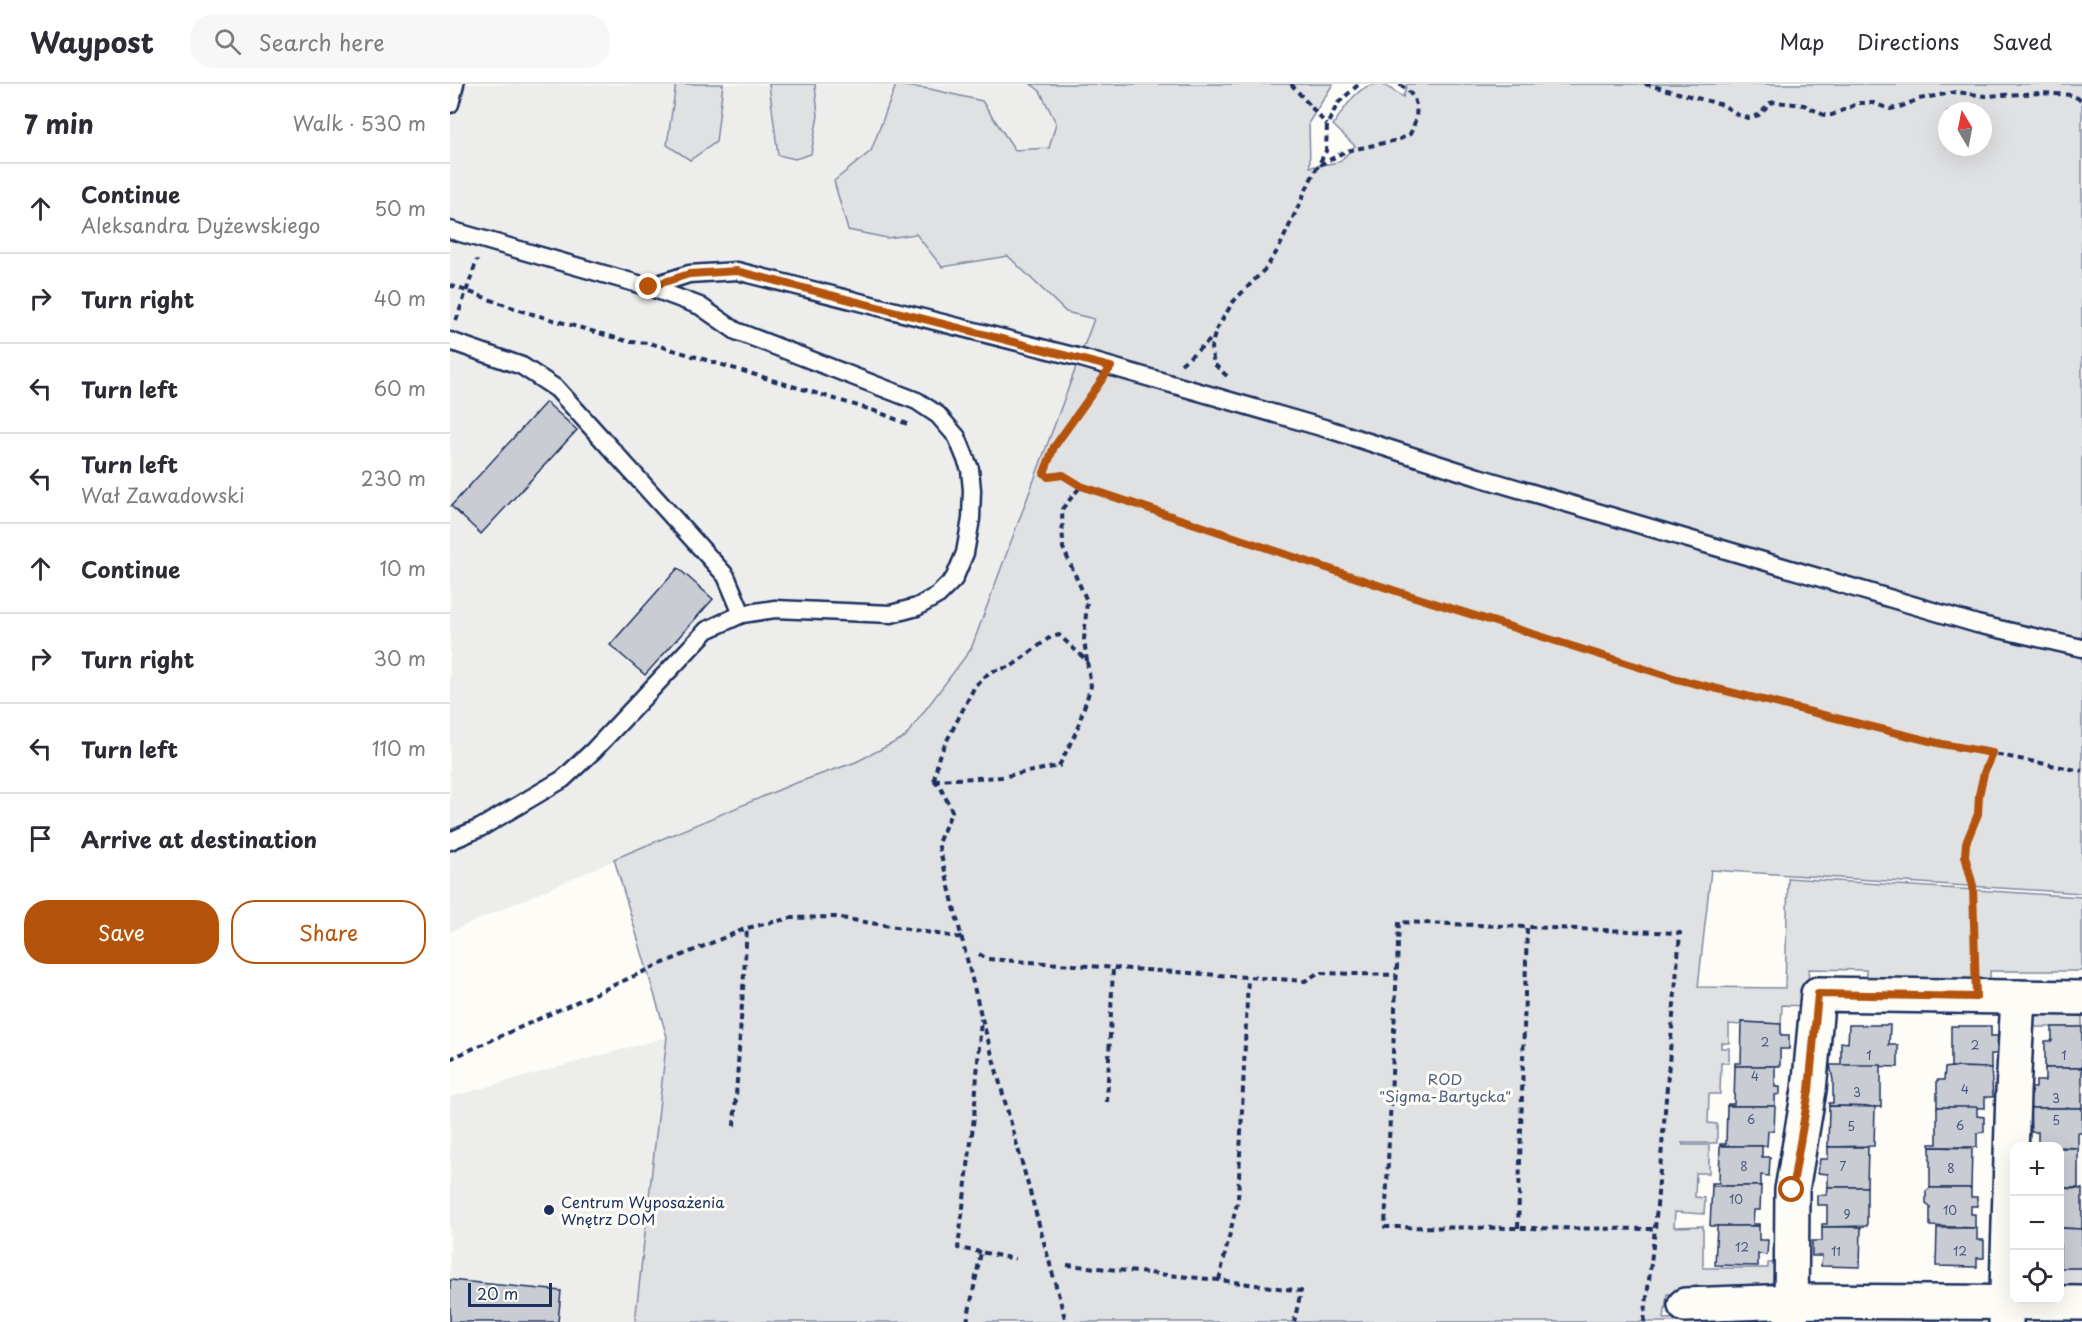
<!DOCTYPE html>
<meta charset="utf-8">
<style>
body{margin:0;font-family:"Playpen Sans",sans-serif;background:#f7f7f7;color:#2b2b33}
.controls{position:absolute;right:18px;bottom:18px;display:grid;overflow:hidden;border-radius:12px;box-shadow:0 6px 24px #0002}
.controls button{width:54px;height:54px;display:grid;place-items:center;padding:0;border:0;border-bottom:2px solid #e1e1e2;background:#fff;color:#2b2b33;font:30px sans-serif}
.compass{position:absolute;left:1488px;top:18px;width:54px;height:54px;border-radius:50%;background:#fff;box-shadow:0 6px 24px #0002;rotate:350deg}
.scale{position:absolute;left:18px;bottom:15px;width:84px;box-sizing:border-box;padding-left:6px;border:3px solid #1b2f5e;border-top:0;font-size:16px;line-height:21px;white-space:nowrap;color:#1b2f5e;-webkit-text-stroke:4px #fdfcf7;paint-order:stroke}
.stop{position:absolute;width:18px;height:18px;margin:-14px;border:4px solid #b45309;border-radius:50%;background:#fff}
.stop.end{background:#b45309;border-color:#fff;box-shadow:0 2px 6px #0008}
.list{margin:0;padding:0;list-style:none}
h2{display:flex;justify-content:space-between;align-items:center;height:78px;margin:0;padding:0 24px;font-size:26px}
h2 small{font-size:20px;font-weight:400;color:#7c7c81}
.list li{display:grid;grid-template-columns:39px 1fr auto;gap:18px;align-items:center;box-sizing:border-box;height:90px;padding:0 24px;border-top:2px solid #e1e1e2}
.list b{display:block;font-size:22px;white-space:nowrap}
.list p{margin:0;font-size:20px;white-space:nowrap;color:#7c7c81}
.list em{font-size:20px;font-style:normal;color:#7c7c81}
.actions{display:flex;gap:12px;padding:18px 24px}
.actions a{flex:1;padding:14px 0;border:2px solid #b45309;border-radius:24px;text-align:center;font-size:21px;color:#b45309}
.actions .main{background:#b45309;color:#fff}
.icon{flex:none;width:33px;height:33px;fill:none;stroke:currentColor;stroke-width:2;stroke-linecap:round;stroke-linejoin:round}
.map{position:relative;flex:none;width:1632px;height:1238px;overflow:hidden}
header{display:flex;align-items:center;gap:36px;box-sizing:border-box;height:84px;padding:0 30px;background:#fff;border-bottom:2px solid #e1e1e2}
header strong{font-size:28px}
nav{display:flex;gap:33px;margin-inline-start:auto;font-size:21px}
.search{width:420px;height:54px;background:#f7f7f7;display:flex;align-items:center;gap:15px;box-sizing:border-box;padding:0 21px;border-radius:24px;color:#7c7c81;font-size:22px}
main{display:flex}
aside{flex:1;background:#fff}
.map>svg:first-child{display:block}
</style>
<header>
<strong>Waypost</strong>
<div class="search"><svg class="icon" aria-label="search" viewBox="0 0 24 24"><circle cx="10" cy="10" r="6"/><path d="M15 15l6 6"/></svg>Search here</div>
<nav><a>Map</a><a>Directions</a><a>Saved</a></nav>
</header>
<main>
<aside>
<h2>7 min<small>Walk · 530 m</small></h2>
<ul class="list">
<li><svg class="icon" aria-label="ahead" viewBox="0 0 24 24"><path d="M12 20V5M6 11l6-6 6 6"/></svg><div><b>Continue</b><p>Aleksandra Dyżewskiego</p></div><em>50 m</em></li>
<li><svg class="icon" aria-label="right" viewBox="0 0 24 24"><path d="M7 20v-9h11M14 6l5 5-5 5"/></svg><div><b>Turn right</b></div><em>40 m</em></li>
<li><svg class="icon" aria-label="left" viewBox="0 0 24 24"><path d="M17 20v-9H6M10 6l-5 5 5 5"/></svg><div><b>Turn left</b></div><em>60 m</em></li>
<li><svg class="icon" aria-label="left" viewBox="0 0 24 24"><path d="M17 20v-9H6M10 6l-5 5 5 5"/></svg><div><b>Turn left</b><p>Wał Zawadowski</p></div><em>230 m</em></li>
<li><svg class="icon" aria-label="ahead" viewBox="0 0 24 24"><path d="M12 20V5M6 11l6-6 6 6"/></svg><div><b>Continue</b></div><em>10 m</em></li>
<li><svg class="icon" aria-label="right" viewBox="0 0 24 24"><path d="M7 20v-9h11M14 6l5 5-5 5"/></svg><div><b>Turn right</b></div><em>30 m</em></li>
<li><svg class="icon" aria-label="left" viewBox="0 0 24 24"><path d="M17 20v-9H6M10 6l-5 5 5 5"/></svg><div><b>Turn left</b></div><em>110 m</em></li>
<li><svg class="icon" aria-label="arrive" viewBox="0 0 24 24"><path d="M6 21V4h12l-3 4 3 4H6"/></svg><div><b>Arrive at destination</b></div></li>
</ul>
<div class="actions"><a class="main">Save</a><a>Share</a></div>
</aside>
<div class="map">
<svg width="1632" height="1238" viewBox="0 0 1632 1238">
<rect width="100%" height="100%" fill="#fdfcf7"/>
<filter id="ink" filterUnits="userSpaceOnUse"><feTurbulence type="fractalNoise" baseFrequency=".0167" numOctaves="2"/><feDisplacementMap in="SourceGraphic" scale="12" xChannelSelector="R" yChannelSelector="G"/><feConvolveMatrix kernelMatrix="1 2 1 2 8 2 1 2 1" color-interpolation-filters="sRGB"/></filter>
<g filter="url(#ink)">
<!-- built -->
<g fill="#edeeec">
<path d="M0 0H662L645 235 579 406 521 565 455 653 406 678 343 700 265 732 0 848Z"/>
<path d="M217 953 185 1238H0V1013Z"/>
</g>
<!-- green -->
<g fill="#e0e1e3" stroke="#7e88a0" stroke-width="1.5" fill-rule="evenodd">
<path d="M226 0H273L266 58 240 76 217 61Z"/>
<path d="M319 0H365L368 32 361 70 345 75 328 71Z"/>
<path d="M581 0H883L859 38 860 83 889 78 905 62 883 41C893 27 907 0 928 0 936 0 946 9 953 13L957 0H1632V809L1261 786 1248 903 1335 904 1338 794 1632 813V887H1540V898L1416 897V886L1359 885 1356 922 1332 921 1331 940 1292 938V941L1279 940V959H1271V964H1279V979H1271L1270 1010H1259L1258 1039 1267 1040V1059H1232L1233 1061H1259V1089H1246L1245 1113 1255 1114 1254 1130 1225 1128 1224 1143 1253 1142V1184H1318V1179H1330C1329 1183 1329 1190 1327 1193 1318 1212 1237 1210 1217 1210L1214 1235 1309 1232 1322 1238H185L217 953 164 775 343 700 406 678 455 653 521 565 644 235 616 228 558 172 492 183 466 150 437 154 398 146 384 97 421 67 446 1 480 5 532 17 565 66 599 64 606 39 590 7ZM1497 27H1533V63H1497Z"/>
<path d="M1632 922V943H1579V926Z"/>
<rect x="1610" y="1184" width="22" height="20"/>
</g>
<!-- building -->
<g fill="#c9ccd3" stroke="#1b2f5e" stroke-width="1.5">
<path d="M96 318 127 346 31 450 1 422Z"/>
<path d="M228 484 263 515 195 591 160 561Z"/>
<path d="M1292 938 1331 940V951H1339V965H1330V982H1285V979H1291Z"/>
<path d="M1399 941H1440L1439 961H1448V983L1391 981V958L1398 959Z"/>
<path d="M1501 942H1541V952H1550L1549 970H1541V984L1501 983Z"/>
<path d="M1602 943H1632V984H1595V957H1602Z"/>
<path d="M1380 981H1431V1023L1379 1022V1019H1383V996Z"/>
<path d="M1285 982H1325V1003H1330V1010L1325 1011V1022H1277L1278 1020H1284Z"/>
<path d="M1501 983 1541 984 1543 1013H1535V1024L1487 1023V996H1494L1495 984Z"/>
<path d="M1595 984H1632V1024H1580V1004H1586V997H1595Z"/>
<path d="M1277 1022H1325L1324 1047H1318L1317 1062H1270V1060H1276Z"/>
<path d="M1379 1022 1425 1023 1424 1062 1378 1063Z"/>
<path d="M1487 1023H1527V1032L1534 1033V1048L1527 1049V1063H1480V1060H1487Z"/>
<path d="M1580 1024H1632V1049H1628V1064L1588 1062V1048H1581Z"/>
<path d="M1270 1062H1312V1073H1320L1319 1092 1311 1091V1102H1262V1099H1269Z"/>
<path d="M1378 1063H1418L1417 1103H1378V1090L1368 1089 1370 1075H1378Z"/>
<path d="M1480 1063 1522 1064 1521 1104H1480Z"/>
<rect x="1610" y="1064" width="18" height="40"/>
<path d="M1262 1102H1311L1310 1126H1304L1303 1140H1309V1142H1260Z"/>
<path d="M1378 1103H1417V1142L1372 1143V1140H1377V1121H1367V1111H1377Z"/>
<path d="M1480 1104H1521V1113H1527V1122H1521V1130H1525V1142L1527 1144 1480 1142V1123L1476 1120V1107Z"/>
<path d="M1610 1104 1632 1105V1145L1610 1144Z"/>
<path d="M1267 1142H1309V1156H1318L1317 1171 1308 1170V1182L1265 1181Z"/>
<path d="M1372 1143H1411L1410 1183 1371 1182 1372 1172H1362V1157H1372Z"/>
<path d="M1487 1144H1527V1156H1534V1174H1527V1183L1486 1182Z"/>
<path d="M1610 1144 1632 1145V1184H1610Z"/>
<path d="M0 1196 111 1207 108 1238H0Z"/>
</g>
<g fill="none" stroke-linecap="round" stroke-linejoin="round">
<!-- lane casing -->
<g stroke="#1b2f5e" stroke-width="21">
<g id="lane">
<path d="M0 20 5 0"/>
<path d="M0 146 199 203 239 190 287 187 631 274 881 346 1028 393 1527 540 1632 564"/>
<path d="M0 257 72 282 107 305 276 492 292 530"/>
<path d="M0 757 30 744 113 695 143 667 257 546 292 530 325 525 441 530 467 523 488 511 504 495 515 469 521 435 522 406 520 385 507 353 488 331 467 317 286 247 250 222 199 203"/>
</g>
</g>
<!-- street casing -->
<g stroke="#1b2f5e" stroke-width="38">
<g id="street">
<path d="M1235 1221 1341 1217 1632 1219"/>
<path d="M1341 1238 1342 1106 1359 1006 1368 910 1632 914"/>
<path d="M1556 1238 1563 1008 1568 913"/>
</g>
</g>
<!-- path -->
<g stroke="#1b2f5e" stroke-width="4" stroke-dasharray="6 4.5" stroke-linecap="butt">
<path d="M841 0 877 41"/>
<path d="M1195 0 1273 21 1288 31 1298 34 1309 31 1320 19 1325 18 1354 21 1374 31H1382L1409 19H1423L1440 25 1450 23 1469 15 1506 8 1536 12 1591 9 1621 11 1632 16"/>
<path d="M870 81 896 67 948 56 960 50C970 30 970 11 948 0"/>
<path d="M0 201 72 227 180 258 200 259 428 328 460 341"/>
<path d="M6 237 27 176"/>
<path d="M731 280 764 253"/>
<path d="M777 292 764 280 761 264 766 246 783 218 816 184 829 164 861 95 876 67 877 41 888 19 909 0"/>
<path d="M631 402 946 507 1227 595 1492 660 1632 687"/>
<path d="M484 696 489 672 525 602 540 588 562 582 599 554 609 551 637 577 634 556 637 517 613 464 612 425 631 402 613 391 598 393 594 389 604 363 648 300"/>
<path d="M484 696 491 704 502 727 488 759 531 931 616 1238"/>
<path d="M484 696 551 693 609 682 626 648 641 602 637 577"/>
<path d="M529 870 537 875 855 897 868 889 946 891"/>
<path d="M1525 882 1523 802 1515 772 1516 759 1528 730 1529 711 1534 689 1542 669"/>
<path d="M0 975 204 883 297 844 341 834 385 833 512 854"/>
<path d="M657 1018 663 884"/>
<path d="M284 1042 297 844"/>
<path d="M1068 1144 1077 844"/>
<path d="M531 1168 508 1164 524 1033 531 935"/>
<path d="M617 1181 769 1196 851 1207 844 1238"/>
<path d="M769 1196 788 1115 798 894"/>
<path d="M517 1238 531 1168 565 1175"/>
<path d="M1194 1238 1205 1145 1230 849 949 838 935 1143 1205 1145"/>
</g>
<!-- lane -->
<use href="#lane" stroke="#fdfcf7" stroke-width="16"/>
<!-- street -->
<use href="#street" stroke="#fdfcf7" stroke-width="33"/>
</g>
</g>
<g fill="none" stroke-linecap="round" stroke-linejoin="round" filter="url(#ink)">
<!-- route -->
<path stroke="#b45309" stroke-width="8" d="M199 203 239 190 287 187 661 283 604 363 594 389 598 393 613 391 631 402 946 507 1227 595 1492 660 1542 669 1534 689 1529 711 1528 730 1516 759 1515 772 1523 802 1526 913 1368 910 1359 1006 1342 1106"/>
</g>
<!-- markers -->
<circle fill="#1b2f5e" stroke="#fdfcf7" stroke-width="2" cx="99" cy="1126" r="6"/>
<g text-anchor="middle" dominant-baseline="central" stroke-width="6" stroke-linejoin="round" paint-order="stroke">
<!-- number labels -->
<g font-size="12" fill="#46567b">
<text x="1315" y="958">2</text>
<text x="1525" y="961">2</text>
<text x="1419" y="971">1</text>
<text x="1614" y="971">1</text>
<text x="1305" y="992">4</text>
<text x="1515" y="1005">4</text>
<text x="1407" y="1008">3</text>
<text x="1606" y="1014">3</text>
<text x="1301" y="1035">6</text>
<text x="1606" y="1036">5</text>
<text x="1510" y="1041">6</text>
<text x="1401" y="1042">5</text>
<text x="1294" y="1082">8</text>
<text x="1393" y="1082">7</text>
<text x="1501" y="1084">8</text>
<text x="1286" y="1115">10</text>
<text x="1500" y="1126">10</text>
<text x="1397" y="1130">9</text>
<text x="1292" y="1163">12</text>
<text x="1386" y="1167">11</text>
<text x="1510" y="1167">12</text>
</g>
<!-- park labels -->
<g font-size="15" fill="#4c5c7f" stroke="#fdfcf7">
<text x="995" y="994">ROD<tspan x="995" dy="17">"Sigma-Bartycka"</tspan></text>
</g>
<!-- poi labels -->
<g font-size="15" fill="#1b2f5e" stroke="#fdfcf7" text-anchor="start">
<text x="111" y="1117">Centrum Wyposażenia<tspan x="111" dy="17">Wnętrz DOM</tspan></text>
</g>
</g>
</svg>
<div class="controls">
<button>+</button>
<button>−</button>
<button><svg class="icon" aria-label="locate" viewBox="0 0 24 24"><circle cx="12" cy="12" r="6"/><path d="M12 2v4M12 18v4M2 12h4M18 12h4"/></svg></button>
</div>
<svg class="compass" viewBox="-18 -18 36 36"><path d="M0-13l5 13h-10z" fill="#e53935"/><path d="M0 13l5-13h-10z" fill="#7c7c81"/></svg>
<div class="scale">20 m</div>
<div class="stop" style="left:1342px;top:1106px"></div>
<div class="stop end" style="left:199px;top:203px"></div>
</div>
</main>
